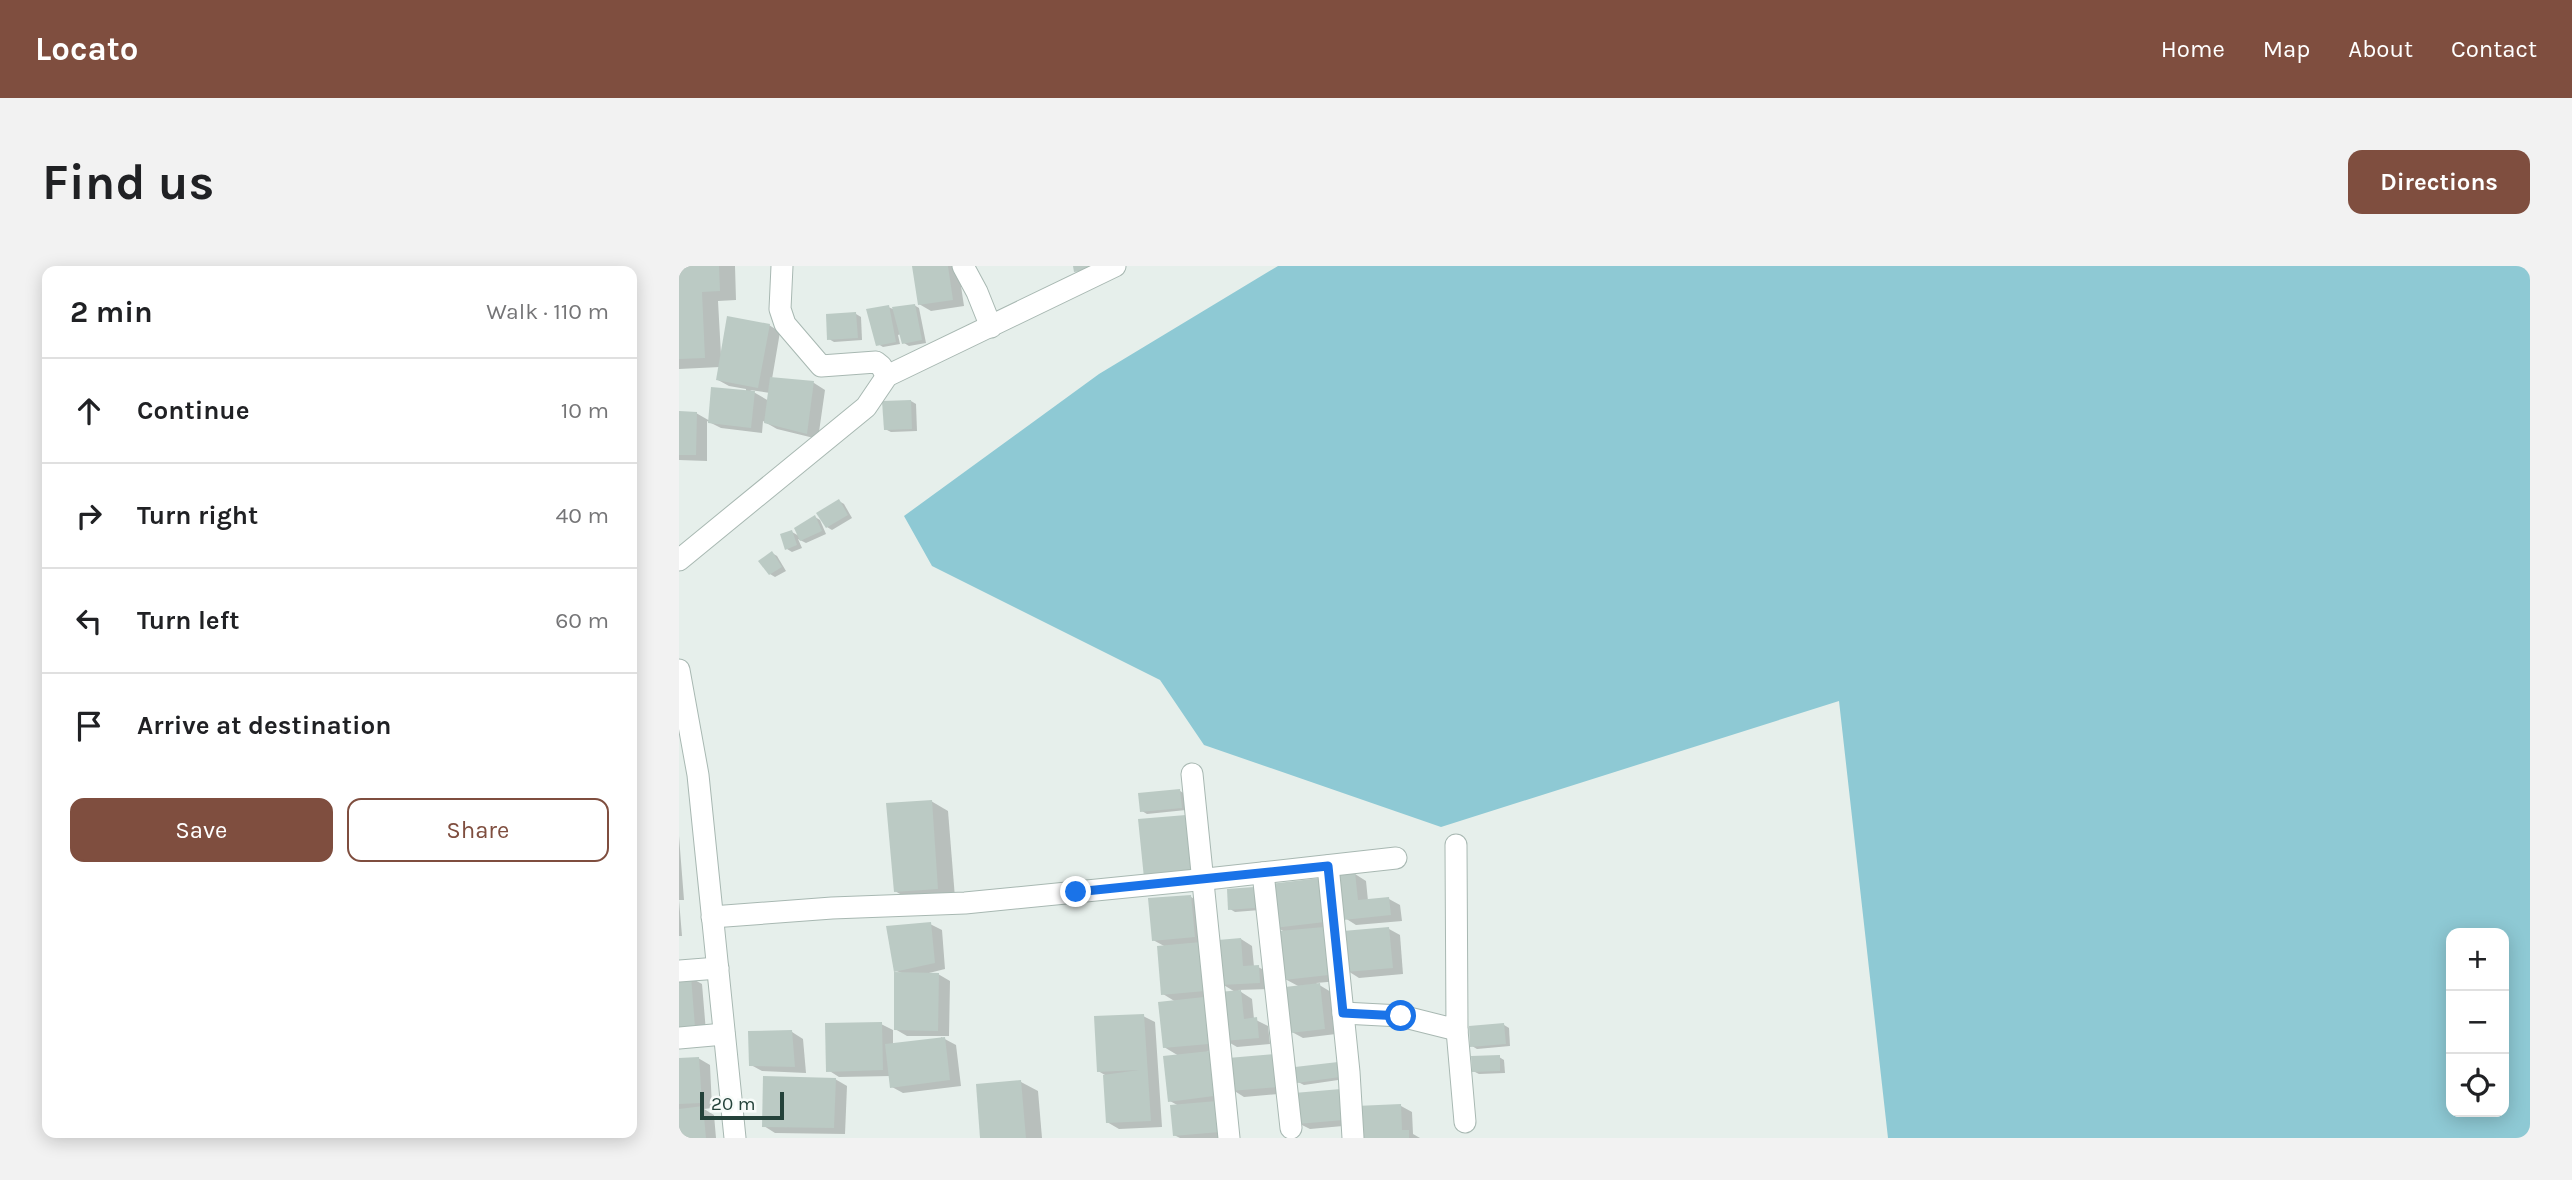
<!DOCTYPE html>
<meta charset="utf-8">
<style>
body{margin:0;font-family:Karla,sans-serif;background:#f2f2f2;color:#202124}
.controls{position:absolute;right:21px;bottom:21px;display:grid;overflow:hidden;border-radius:14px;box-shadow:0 4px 18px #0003}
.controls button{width:63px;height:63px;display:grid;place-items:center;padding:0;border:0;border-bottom:2px solid #e0e0e0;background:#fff;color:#202124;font:35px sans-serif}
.scale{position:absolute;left:21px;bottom:18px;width:84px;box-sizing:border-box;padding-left:7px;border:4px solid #24423a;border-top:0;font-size:19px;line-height:24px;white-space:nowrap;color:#24423a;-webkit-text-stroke:5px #f7fbf9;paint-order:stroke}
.stop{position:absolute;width:21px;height:21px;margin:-16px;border:5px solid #1a73e8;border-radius:50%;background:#fff}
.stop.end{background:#1a73e8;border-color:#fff;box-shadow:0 2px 7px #0008}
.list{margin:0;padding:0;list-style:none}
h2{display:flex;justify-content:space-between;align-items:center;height:91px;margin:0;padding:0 28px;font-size:30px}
h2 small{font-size:23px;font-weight:400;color:#757577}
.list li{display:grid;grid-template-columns:46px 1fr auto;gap:21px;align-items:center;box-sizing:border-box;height:105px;padding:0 28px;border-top:2px solid #e0e0e0}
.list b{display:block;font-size:26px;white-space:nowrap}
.list em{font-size:23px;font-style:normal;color:#757577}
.actions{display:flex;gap:14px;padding:21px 28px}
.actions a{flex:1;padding:16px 0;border:2px solid #7f4e3f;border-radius:14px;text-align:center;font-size:24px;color:#7f4e3f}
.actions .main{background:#7f4e3f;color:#fff}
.icon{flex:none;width:38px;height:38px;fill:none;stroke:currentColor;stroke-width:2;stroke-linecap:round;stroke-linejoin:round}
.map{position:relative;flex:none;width:1851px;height:872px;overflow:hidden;border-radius:14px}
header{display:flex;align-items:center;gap:42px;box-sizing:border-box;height:98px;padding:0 35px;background:#7f4e3f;color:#fff}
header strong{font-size:33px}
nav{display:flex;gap:38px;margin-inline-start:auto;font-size:24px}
.intro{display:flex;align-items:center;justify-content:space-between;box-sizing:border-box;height:168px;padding:0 42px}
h1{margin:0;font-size:49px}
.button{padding:18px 32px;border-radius:14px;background:#7f4e3f;color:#fff;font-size:24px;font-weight:700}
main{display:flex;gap:42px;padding:0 42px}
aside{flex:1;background:#fff;border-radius:14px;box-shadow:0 4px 18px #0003}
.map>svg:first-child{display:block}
</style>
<header>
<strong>Locato</strong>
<nav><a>Home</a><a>Map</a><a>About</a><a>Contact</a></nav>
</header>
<div class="intro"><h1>Find us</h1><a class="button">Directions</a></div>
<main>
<aside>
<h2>2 min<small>Walk · 110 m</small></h2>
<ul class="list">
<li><svg class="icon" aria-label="ahead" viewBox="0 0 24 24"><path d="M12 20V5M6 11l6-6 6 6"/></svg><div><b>Continue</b></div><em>10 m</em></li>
<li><svg class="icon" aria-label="right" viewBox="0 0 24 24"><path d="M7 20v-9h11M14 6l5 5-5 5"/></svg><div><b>Turn right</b></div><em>40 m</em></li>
<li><svg class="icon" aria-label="left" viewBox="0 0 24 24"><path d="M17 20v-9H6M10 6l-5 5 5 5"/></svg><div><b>Turn left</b></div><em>60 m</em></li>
<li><svg class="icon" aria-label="arrive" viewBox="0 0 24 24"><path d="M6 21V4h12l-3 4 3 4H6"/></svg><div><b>Arrive at destination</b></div></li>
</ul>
<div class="actions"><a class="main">Save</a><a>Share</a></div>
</aside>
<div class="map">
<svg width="1851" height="872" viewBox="0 0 1851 872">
<rect width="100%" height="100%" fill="#e6efeb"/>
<!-- water -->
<path fill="#8ec9d4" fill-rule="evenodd" d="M599 0H1851V872H1209L1160 435 762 561 525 479 481 414 253 300 225 250 420 108ZM1772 667H1825V846H1772Z"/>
<!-- shadow -->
<g fill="#0003" fill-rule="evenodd">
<path d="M0 0H56L57 34 39 35 42 89 90 59 101 66 93 113 135 117 146 124 139 173 98 163 84 155 83 167 42 162 28 155V195L0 194V147H17L31 155 67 126V123L50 120 39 114 41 101 0 103ZM71 124 91 127 90 135Z"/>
<path d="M234 0H279L285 40 252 45 240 38Z"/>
<path d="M235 39 240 42 247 77 230 80 225 77 222 68 219 69 221 78 204 81 199 78 209 41 214 43Z"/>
<path d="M177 48 182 51 183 74 155 76 150 73Z"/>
<path d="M232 135 237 138 238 165 212 166 206 163Z"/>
<path d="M160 235 165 238 173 252 153 264 148 261Z"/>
<path d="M136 251 141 254 147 268 127 277 119 273 123 282 113 286 108 283 113 266 120 270Z"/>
<path d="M93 287 98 290 107 305 96 311 91 308Z"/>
<path d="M501 525 506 528 507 544 468 548 463 545Z"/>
<path d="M252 535 269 545 276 632 233 635 216 625Z"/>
<path d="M0 570 5 634H0L3 670H0Z"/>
<path d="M676 608 687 615 689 635 710 633 721 639 723 655 677 659 666 652Z"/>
<path d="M640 614 660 715 637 717 652 726 657 768 624 772 613 766 621 721 606 713V666L597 661Z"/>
<path d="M574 623 580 626 581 644 556 646 551 643Z"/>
<path d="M512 631 523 637 537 731 523 732 536 740 540 784 528 785 542 793 544 872H501L495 869 500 840 491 835 500 790 485 781 497 736 484 728 487 681 474 674Z"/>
<path d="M251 658 263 664 266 703 250 707 259 708 271 715 270 770H228L216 763 223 707 217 705Z"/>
<path d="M710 663 721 669 724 708 680 712 669 705Z"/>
<path d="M562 673 573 680 575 701H579L591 707V723L559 724 573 733 575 753 589 760 591 778 558 781 546 774 558 727 543 718Z"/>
<path d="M12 712 23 718 27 766 0 768Z"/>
<path d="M464 750 476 756 483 861 440 863 428 856 426 809 419 805Z"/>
<path d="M202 758 214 764V779L262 773V771L277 779 282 820 224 827 213 821 212 810 160 811 149 804Z"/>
<path d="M825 759 830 762 831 780 798 783 793 780Z"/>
<path d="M113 766 124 773 127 807 83 805 72 799Z"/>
<path d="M820 791 825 794 826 807 800 808 794 805Z"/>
<path d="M19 792 31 799 33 842 25 843 35 849 37 872H0V794Z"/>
<path d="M551 794 610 827 565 831 554 824Z"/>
<path d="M658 798 666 813 625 819 619 816Z"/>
<path d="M156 813 168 820 166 868 96 867 85 860Z"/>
<path d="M342 816 359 825 363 872H303L299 819Z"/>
<path d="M617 829 675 859 631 863 619 857Z"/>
<path d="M722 840 733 846 734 868 741 872H680Z"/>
</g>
<!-- building -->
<g fill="#bbcac4">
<path d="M0 0H40L41 25 23 26 26 92 0 93Z"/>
<path d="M233 0H269L274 34 239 39Z"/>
<path d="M394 0H421V3L395 6Z"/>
<path d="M236 38 243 74 223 78 213 41Z"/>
<path d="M210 39 217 76 197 80 187 43Z"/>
<path d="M177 46 179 72 148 74 147 48Z"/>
<path d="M48 50 91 58 79 122 37 114Z"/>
<path d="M91 111 135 115 128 168 85 157Z"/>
<path d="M32 121 76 125 72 162 29 157Z"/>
<path d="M232 134 233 163 205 164 203 135Z"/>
<path d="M0 145 18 146 17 189H0Z"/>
<path d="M160 233 169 249 147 262 137 247Z"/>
<path d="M136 249 143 265 121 275 115 262Z"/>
<path d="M113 264 118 279 106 284 101 268Z"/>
<path d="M93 285 103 301 90 309 79 295Z"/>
<path d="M501 523 503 542 461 546 459 527Z"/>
<path d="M253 534 259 623 215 626 207 537Z"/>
<path d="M507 549 512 607 465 612 459 553Z"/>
<path d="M676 606 679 634 710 631 712 649 664 654 659 608Z"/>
<path d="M641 612 646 656 595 662 590 618Z"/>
<path d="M575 621 576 642 549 644 548 623Z"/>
<path d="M512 629 516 671 473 675 469 632Z"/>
<path d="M252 656 256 697 215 706 207 660Z"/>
<path d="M645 661 650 709 605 714 600 665Z"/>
<path d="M710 661 714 702 667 706 664 665Z"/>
<path d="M562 672 564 700 580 699 581 717 542 719 539 674Z"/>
<path d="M522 676 526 725 482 729 478 680Z"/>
<path d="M215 706 260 707 259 765 215 764Z"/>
<path d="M12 710 16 761 0 762V711Z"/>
<path d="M641 717 646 763 611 767 606 721Z"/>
<path d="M562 724 565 753 578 751 580 772 545 775 540 726Z"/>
<path d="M525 731 530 778 484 782 479 736Z"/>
<path d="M465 748 472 855 427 857 424 809 460 804 418 806 415 750Z"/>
<path d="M203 756 204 804 147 806 146 757Z"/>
<path d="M825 757 827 778 791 781 790 760Z"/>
<path d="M113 764 116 801 70 800 69 765Z"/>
<path d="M266 771 271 814 211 822 206 778Z"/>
<path d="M531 785 535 830 489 836 484 790Z"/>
<path d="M597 788 599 821 552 825 549 792Z"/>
<path d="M821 789V805L793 806 792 790Z"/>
<path d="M20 791 23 837 0 838V792Z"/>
<path d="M659 796 661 811 618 817 616 801Z"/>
<path d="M84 810 157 812 155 862 83 861Z"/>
<path d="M342 814 347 872H301L297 818Z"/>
<path d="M662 823 665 854 618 858 615 827Z"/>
<path d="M538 835 541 866 494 870 491 839Z"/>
<path d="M722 838 723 864H730V872H678L677 840Z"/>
<path d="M24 840 27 872H0V843Z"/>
</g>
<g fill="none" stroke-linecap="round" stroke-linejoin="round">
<!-- minor casing -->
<g stroke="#a8b8b2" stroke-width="23">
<g id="minor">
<path d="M103 0 101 43 106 58 142 100 197 96 202 100 208 110"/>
<path d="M284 0 298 26 312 61"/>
<path d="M0 294 187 141 208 110 436 0"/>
<path d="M0 404 19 509 56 872"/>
<path d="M513 508 550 872"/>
<path d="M649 600 670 806 674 872"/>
<path d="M584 607 612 862"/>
<path d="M33 651 153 642 286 637 528 613 717 592"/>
<path d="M0 705 39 702"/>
<path d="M664 747 722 750 778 764 777 579"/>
<path d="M778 764 786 856"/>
<path d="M0 772 45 768"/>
</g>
</g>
<!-- minor -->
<use href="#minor" stroke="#fff" stroke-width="21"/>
</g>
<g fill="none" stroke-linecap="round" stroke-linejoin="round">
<!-- route -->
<path stroke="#1a73e8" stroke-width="9" d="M397 626 649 600 664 747 722 750"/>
</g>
</svg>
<div class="controls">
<button>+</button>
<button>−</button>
<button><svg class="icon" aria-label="locate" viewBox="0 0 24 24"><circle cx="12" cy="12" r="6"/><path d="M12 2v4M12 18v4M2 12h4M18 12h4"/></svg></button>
</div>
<div class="scale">20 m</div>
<div class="stop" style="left:722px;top:750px"></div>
<div class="stop end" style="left:397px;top:626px"></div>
</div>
</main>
